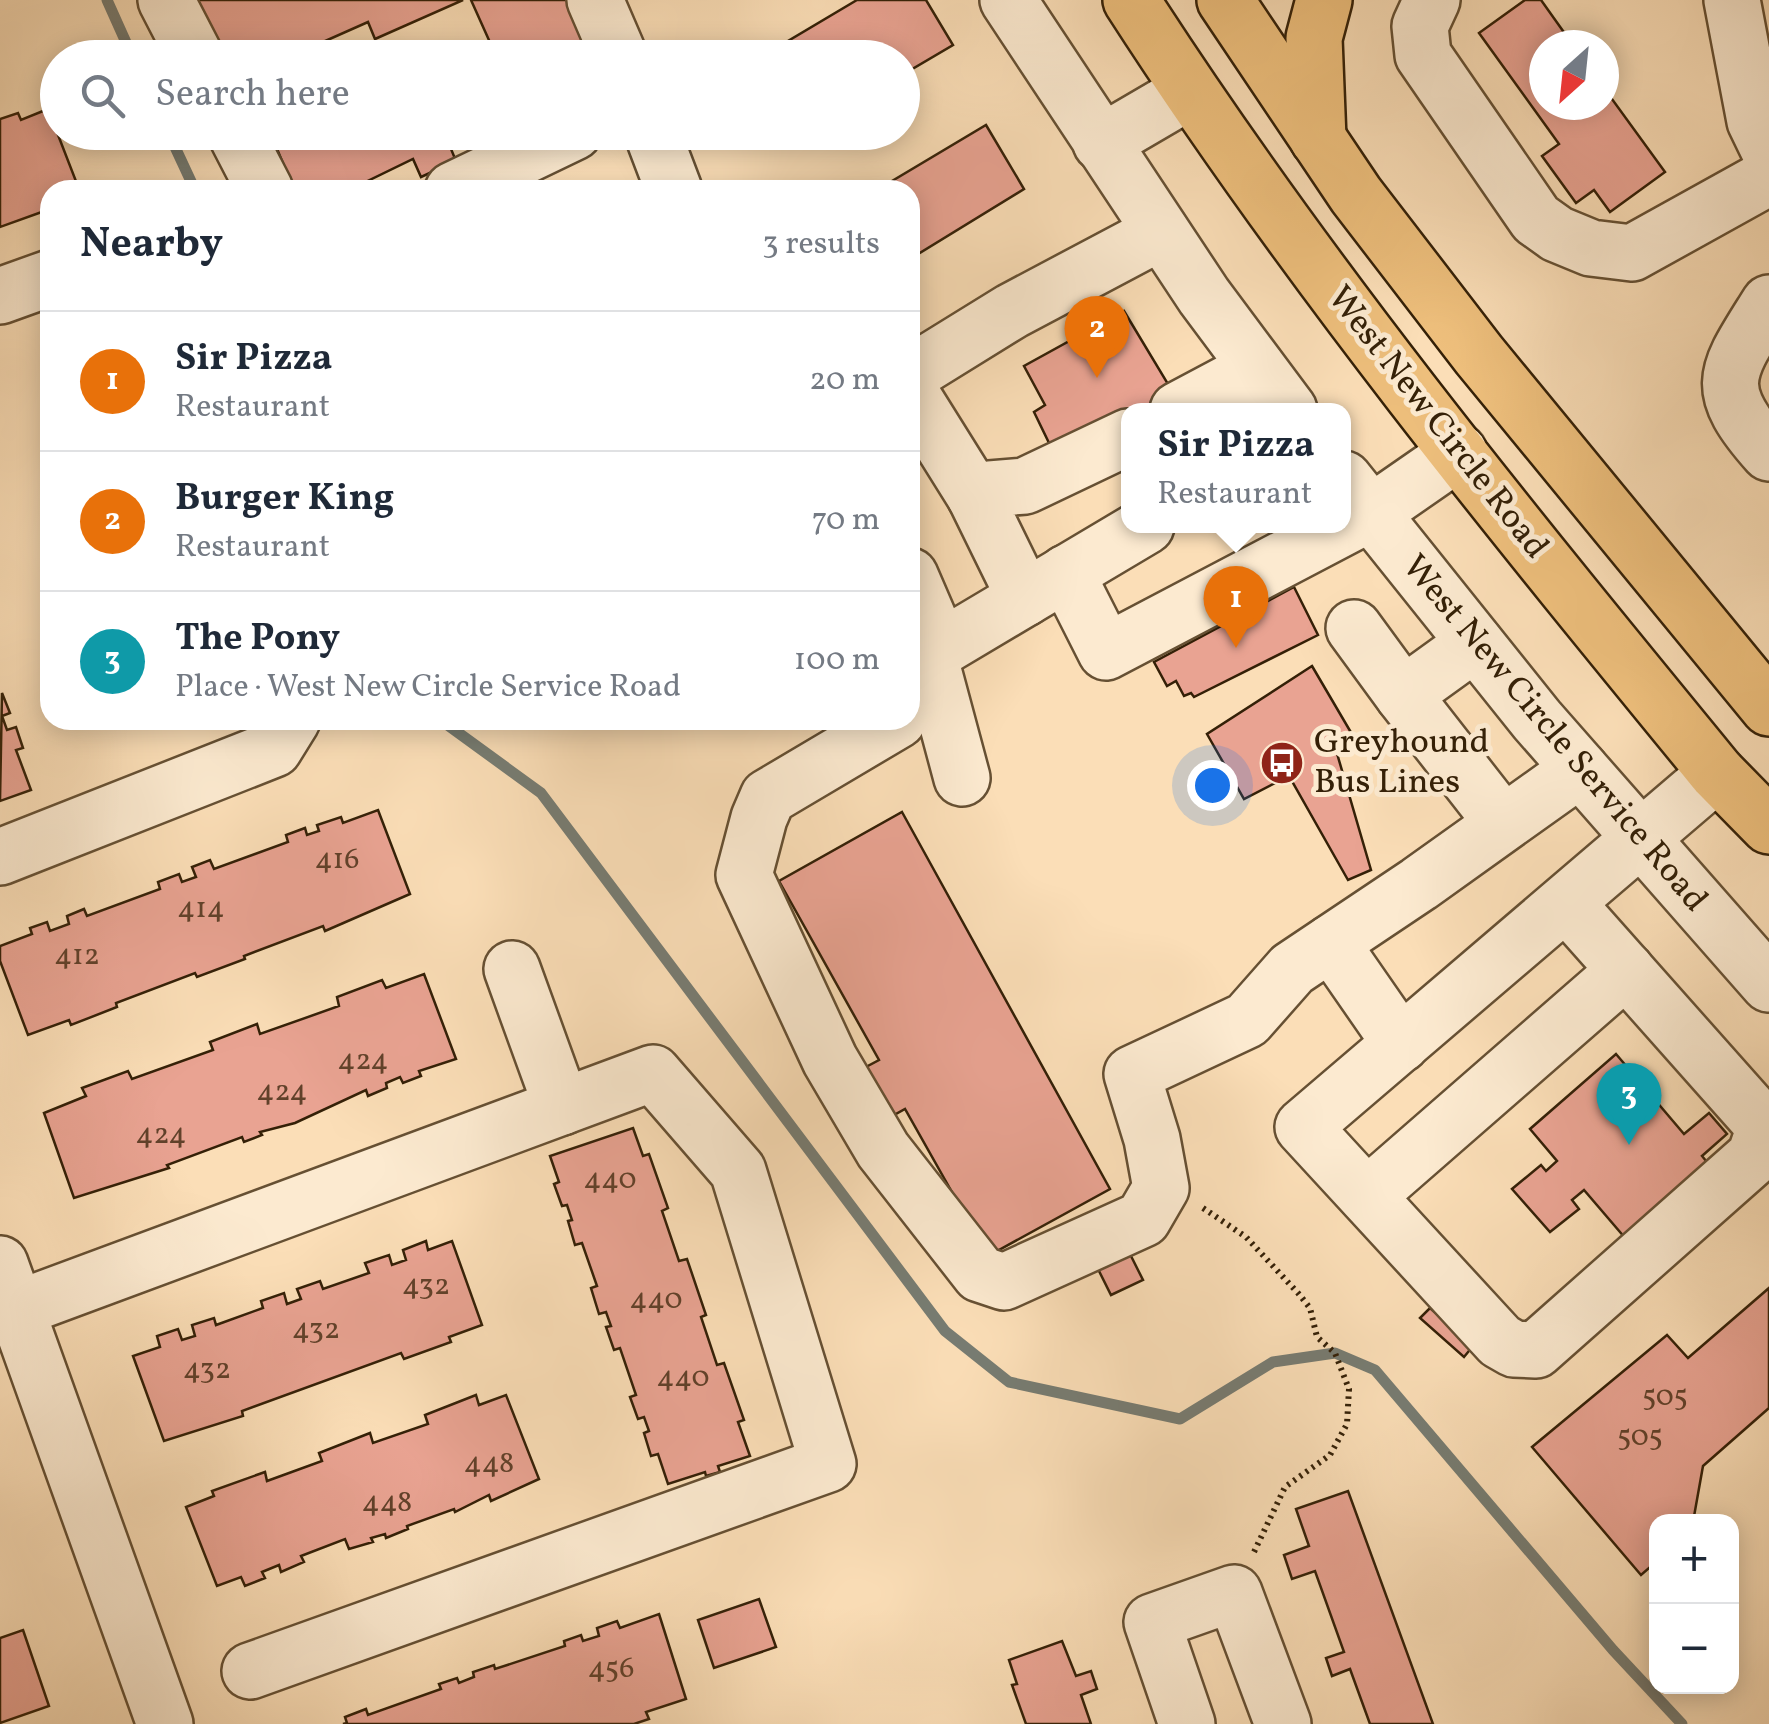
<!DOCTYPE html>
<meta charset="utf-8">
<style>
body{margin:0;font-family:Vollkorn,serif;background:#f6f6f7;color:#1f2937}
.controls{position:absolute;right:30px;bottom:30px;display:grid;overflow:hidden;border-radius:20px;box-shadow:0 5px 25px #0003}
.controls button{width:90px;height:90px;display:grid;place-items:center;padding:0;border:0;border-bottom:2px solid #e0e1e3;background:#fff;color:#1f2937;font:50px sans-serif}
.compass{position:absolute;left:1529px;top:30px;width:90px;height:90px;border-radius:50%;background:#fff;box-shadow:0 5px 25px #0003;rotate:207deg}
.you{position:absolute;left:1212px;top:785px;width:35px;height:35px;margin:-25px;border:8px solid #fff;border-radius:50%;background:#1a73e8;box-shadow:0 0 0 15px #1a73e833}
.badge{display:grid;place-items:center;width:65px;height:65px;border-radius:50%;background:#2563eb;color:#fff;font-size:32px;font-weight:700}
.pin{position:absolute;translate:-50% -82px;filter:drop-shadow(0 2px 5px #0008)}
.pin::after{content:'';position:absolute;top:52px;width:35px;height:30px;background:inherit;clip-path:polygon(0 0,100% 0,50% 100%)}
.popup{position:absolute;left:1121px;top:403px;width:230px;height:130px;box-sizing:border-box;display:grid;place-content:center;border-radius:20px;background:#fff;filter:drop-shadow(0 2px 8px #0005);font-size:32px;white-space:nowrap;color:#747a83}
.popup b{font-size:38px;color:#1f2937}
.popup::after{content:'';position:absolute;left:50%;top:100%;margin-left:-20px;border:20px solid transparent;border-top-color:#fff}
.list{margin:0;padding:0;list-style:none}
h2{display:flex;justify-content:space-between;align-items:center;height:130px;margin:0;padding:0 40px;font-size:42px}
h2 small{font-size:32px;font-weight:400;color:#747a83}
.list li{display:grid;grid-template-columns:65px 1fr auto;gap:30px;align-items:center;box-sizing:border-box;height:140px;padding:0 40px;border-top:2px solid #e0e1e3}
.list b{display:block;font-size:38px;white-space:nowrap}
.list p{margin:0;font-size:32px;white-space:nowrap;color:#747a83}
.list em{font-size:32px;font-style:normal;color:#747a83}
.icon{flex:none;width:55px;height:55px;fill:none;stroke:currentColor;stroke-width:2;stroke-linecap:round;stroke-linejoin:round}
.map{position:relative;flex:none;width:1769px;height:1724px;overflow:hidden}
.search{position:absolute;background:#fff;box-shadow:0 5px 25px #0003;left:40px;top:40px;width:880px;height:110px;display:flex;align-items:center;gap:25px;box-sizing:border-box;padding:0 35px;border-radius:55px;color:#747a83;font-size:38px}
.panel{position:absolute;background:#fff;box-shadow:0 5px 25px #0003;left:40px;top:180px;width:880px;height:550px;border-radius:30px}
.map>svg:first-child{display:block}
</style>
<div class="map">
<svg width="1769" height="1724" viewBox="0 0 1769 1724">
<rect width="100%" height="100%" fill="#fbdeb7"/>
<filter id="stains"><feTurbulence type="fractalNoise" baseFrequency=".002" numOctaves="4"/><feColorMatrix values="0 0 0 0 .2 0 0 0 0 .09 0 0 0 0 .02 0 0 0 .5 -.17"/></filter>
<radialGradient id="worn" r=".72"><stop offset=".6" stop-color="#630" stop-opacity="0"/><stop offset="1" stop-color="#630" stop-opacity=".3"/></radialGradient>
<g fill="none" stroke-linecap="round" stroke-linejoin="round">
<!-- stream -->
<g stroke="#777c72" stroke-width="11">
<path d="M107 0 133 58"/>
<path d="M168 132 195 190"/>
<path d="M446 720 449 726 541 793 945 1331 1009 1382 1180 1419 1273 1362 1335 1353 1375 1370 1613 1650 1682 1724"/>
</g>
</g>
<!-- building -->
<g fill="#e9a392" stroke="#342007" stroke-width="2.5">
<path d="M197 0H463L375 39 368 22 287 58H221Z"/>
<path d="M471 0H578L603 58H497Z"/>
<path d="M857 0H926L953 45 902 75V58H791L783 44Z"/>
<path d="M1525 0H1541L1573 45H1544V105H1604V88L1665 172 1610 212 1594 190 1576 203 1542 156 1559 144 1479 33Z"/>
<path d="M48 109 79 189 50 190V209L0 227V119L18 113 21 120Z"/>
<path d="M986 125 1024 189 910 259V190H877Z"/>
<path d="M270 132H444L456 161 421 177 413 159 349 190H294Z"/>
<path d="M1124 311 1171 389 1163 410H1128L1051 447 1034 412 1045 405 1024 366Z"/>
<path d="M1294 587 1318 635 1194 697 1191 693 1184 696 1176 681 1167 686 1154 662Z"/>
<path d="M1312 666 1356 741 1336 750 1371 870 1348 880 1289 776 1244 799 1207 734Z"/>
<path d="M2 693 10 713 2 716 7 730 16 727 23 748 16 750 31 790 0 801Z"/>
<path d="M378 810 410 894 325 931 323 926 244 956 245 959 197 977 195 973 116 1003 117 1007 71 1025 69 1020 28 1035 0 961V946L32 934 30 928 47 922 50 931 69 924 67 916 84 909 87 916 160 889 158 882 179 874 182 882 196 877 192 867 210 860 214 869 288 842 286 835 305 828 307 835 319 831 317 825 341 817 343 823Z"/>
<path d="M902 812 1110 1189 988 1256 905 1109 894 1115 866 1067 879 1060 779 881Z"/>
<path d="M424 974 456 1059 419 1071 421 1076 403 1083 400 1077 386 1083 387 1088 368 1096 366 1090 295 1123 260 1132 262 1135 244 1142 242 1137 167 1165 169 1168 74 1198 44 1113 86 1096 82 1088 128 1071 132 1079 213 1050 210 1042 257 1024 260 1034 339 1006 337 997 382 980 386 988Z"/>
<path d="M1616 1054 1684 1134 1709 1113 1727 1134 1702 1156 1711 1167 1626 1239 1584 1190 1572 1200 1579 1209 1550 1232 1512 1189 1541 1165 1546 1171 1557 1161 1530 1129Z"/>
<path d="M633 1128 643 1156 649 1154 668 1208 662 1211 679 1261 687 1259 706 1315 701 1317 717 1365 724 1363 744 1420 738 1422 750 1456 718 1466 720 1472 706 1476 705 1472 668 1484 658 1454 651 1456 644 1433 649 1431 644 1417 638 1419 630 1397 636 1395 620 1348 614 1350 606 1327 611 1326 606 1312 599 1314 591 1288 597 1286 582 1243 575 1245 568 1221 572 1220 567 1205 562 1206 554 1184 559 1182 550 1156Z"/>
<path d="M426 1241 428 1250 452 1241 482 1325 449 1337 451 1342 404 1359 401 1353 242 1411 243 1416 164 1441 133 1356 160 1347 157 1336 178 1329 182 1340 195 1336 192 1325 214 1318 216 1325 263 1308 261 1301 284 1293 287 1304 301 1299 297 1289 320 1281 323 1289 369 1273 365 1263 389 1255 392 1265 406 1260 403 1250Z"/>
<path d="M1125 1244 1143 1280 1111 1295 1093 1259Z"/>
<path d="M1769 1288V1408L1703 1466 1693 1522H1656V1562L1641 1575 1532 1447 1667 1335 1688 1358Z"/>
<path d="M1430 1308 1473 1346 1464 1357 1420 1318Z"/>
<path d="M476 1395 479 1405 506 1395 539 1479 491 1501 489 1495 455 1512 454 1509 407 1526 408 1529 386 1538 385 1534 371 1538 373 1542 349 1549 345 1539 301 1556 304 1562 281 1572 279 1565 262 1572 265 1578 245 1586 241 1577 217 1586 186 1507 214 1496 212 1491 265 1472 267 1481 322 1461 319 1453 370 1433 373 1443 428 1424 425 1415Z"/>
<path d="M1348 1491 1433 1724H1370L1350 1669 1332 1676 1326 1658 1344 1652 1315 1571 1292 1579 1284 1555 1309 1546 1296 1509Z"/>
<path d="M759 1599 776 1647 714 1668 698 1620Z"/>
<path d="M659 1614 686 1699 646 1712 649 1719 634 1724H343L347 1723 345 1717 366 1709 368 1715 441 1689 439 1684 457 1678 459 1683 474 1677 473 1672 494 1665 495 1669 565 1646 564 1641 581 1635 583 1641 599 1636 597 1628 617 1621 620 1628Z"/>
<path d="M23 1630 49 1706 0 1723V1638Z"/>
<path d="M1062 1641 1076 1676 1091 1671 1097 1689 1081 1695 1091 1724H1026L1012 1685 1017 1684 1009 1660Z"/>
</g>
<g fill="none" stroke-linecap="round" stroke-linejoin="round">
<!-- minor casing -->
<g stroke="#665033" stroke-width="60">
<g id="minor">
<path d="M166 0 196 58"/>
<path d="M595 0 620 58"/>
<path d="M1008 0 1204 296 1289 410"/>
<path d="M1432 0 1420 26 1423 55 1536 219 1557 234 1591 248 1632 253 1769 177"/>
<path d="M1732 0 1755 121 1769 150"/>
<path d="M235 132 265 190"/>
<path d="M652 132 674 190"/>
<path d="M1101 143 1190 91"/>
<path d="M453 190 574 132"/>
<path d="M0 296 50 278"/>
<path d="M1769 303C1726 372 1710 387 1769 453"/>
<path d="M910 374 1012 311 1161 232"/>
<path d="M910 392 975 496"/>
<path d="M1178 410 1257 368"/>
<path d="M1344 479 1537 720 1769 984"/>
<path d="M1066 573 1106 652 1371 513 1459 452"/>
<path d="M910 576 932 627 929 655"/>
<path d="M1025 598 975 496 990 489 1025 486 1128 437"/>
<path d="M1354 628 1403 695 1475 643"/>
<path d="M1403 695 1503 823"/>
<path d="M898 720 768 797 759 818 744 875 830 1060 883 1150 980 1274 1004 1282 1143 1219 1161 1188 1152 1139 1132 1074 1247 1020 1292 969 1419 884 1580 769"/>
<path d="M962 778 929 655 1146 526"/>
<path d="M0 857 274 749 292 720"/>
<path d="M1567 904 1765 1127 1755 1156 1536 1350 1514 1349 1500 1341 1303 1127 1717 773"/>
<path d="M1331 943 1401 1044"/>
<path d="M512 969 562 1107"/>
<path d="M1367 1196 1626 970"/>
<path d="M0 1264 165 1724"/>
<path d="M17 1309 653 1073 738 1171 828 1464 250 1671"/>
<path d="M1187 1724 1152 1622 1234 1593 1283 1724"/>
</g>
</g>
<!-- highway casing -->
<g stroke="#342007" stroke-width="60">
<g id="highway">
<path d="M1131 0C1306 272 1512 523 1717 773L1769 826"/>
<path d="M1225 0 1356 195 1479 355 1769 708"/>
<path d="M1318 139 1314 38 1324 0"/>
</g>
</g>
<!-- path -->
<path stroke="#342007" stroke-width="6" stroke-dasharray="2.5 5" stroke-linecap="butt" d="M1203 1208 1246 1237 1298 1293 1310 1308 1317 1337 1335 1353 1349 1389 1347 1424 1330 1455 1285 1487 1254 1552"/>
<!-- minor -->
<use href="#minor" stroke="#fcead0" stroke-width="55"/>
<!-- highway -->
<use href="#highway" stroke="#eebf7c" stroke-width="55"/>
</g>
<!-- icons -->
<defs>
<g id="bus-disc" transform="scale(2.25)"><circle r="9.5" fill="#8f2418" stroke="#fcead0"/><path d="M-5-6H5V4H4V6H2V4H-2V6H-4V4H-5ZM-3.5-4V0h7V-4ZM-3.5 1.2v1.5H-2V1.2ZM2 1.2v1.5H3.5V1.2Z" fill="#fff"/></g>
</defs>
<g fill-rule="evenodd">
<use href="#bus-disc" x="1282" y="763"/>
</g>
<g text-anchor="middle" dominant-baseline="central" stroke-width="10" stroke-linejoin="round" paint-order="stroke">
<!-- number labels -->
<g font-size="30" fill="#61412a">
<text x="337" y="860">416</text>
<text x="201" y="909">414</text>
<text x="77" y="956">412</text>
<text x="363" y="1061">424</text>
<text x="282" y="1092">424</text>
<text x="161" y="1135">424</text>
<text x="610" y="1180">440</text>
<text x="426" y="1286">432</text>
<text x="656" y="1300">440</text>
<text x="316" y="1330">432</text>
<text x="207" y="1370">432</text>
<text x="683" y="1378">440</text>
<text x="1665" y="1397">505</text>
<text x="1640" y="1437">505</text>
<text x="489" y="1464">448</text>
<text x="387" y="1503">448</text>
<text x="611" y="1669">456</text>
</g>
<!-- street labels -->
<g font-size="35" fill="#342007" stroke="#fcead0">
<text transform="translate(1437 423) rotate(52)">West New Circle Road</text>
<text transform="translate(1554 734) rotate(50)">West New Circle Service Road</text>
</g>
<!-- poi labels -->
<g font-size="35" fill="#342007" stroke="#fcead0" text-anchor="start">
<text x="1314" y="743">Greyhound<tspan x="1314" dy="40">Bus Lines</tspan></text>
</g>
</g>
<rect width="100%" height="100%" filter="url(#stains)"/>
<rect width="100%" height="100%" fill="url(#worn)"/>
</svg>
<div class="controls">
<button>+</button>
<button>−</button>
</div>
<svg class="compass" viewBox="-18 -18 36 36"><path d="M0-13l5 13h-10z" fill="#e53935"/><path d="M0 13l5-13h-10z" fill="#747a83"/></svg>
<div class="you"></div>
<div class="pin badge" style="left:1236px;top:648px;background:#e8710a">1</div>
<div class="popup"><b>Sir Pizza</b>Restaurant</div>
<div class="pin badge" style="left:1097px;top:378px;background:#e8710a">2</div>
<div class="pin badge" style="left:1629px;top:1145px;background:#0f9aa8">3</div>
<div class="search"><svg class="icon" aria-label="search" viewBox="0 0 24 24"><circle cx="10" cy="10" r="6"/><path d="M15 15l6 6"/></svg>Search here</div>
<section class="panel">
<h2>Nearby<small>3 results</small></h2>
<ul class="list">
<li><span class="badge" style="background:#e8710a">1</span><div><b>Sir Pizza</b><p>Restaurant</p></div><em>20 m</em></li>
<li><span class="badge" style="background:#e8710a">2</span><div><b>Burger King</b><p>Restaurant</p></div><em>70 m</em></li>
<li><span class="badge" style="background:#0f9aa8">3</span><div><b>The Pony</b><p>Place · West New Circle Service Road</p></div><em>100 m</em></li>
</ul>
</section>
</div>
